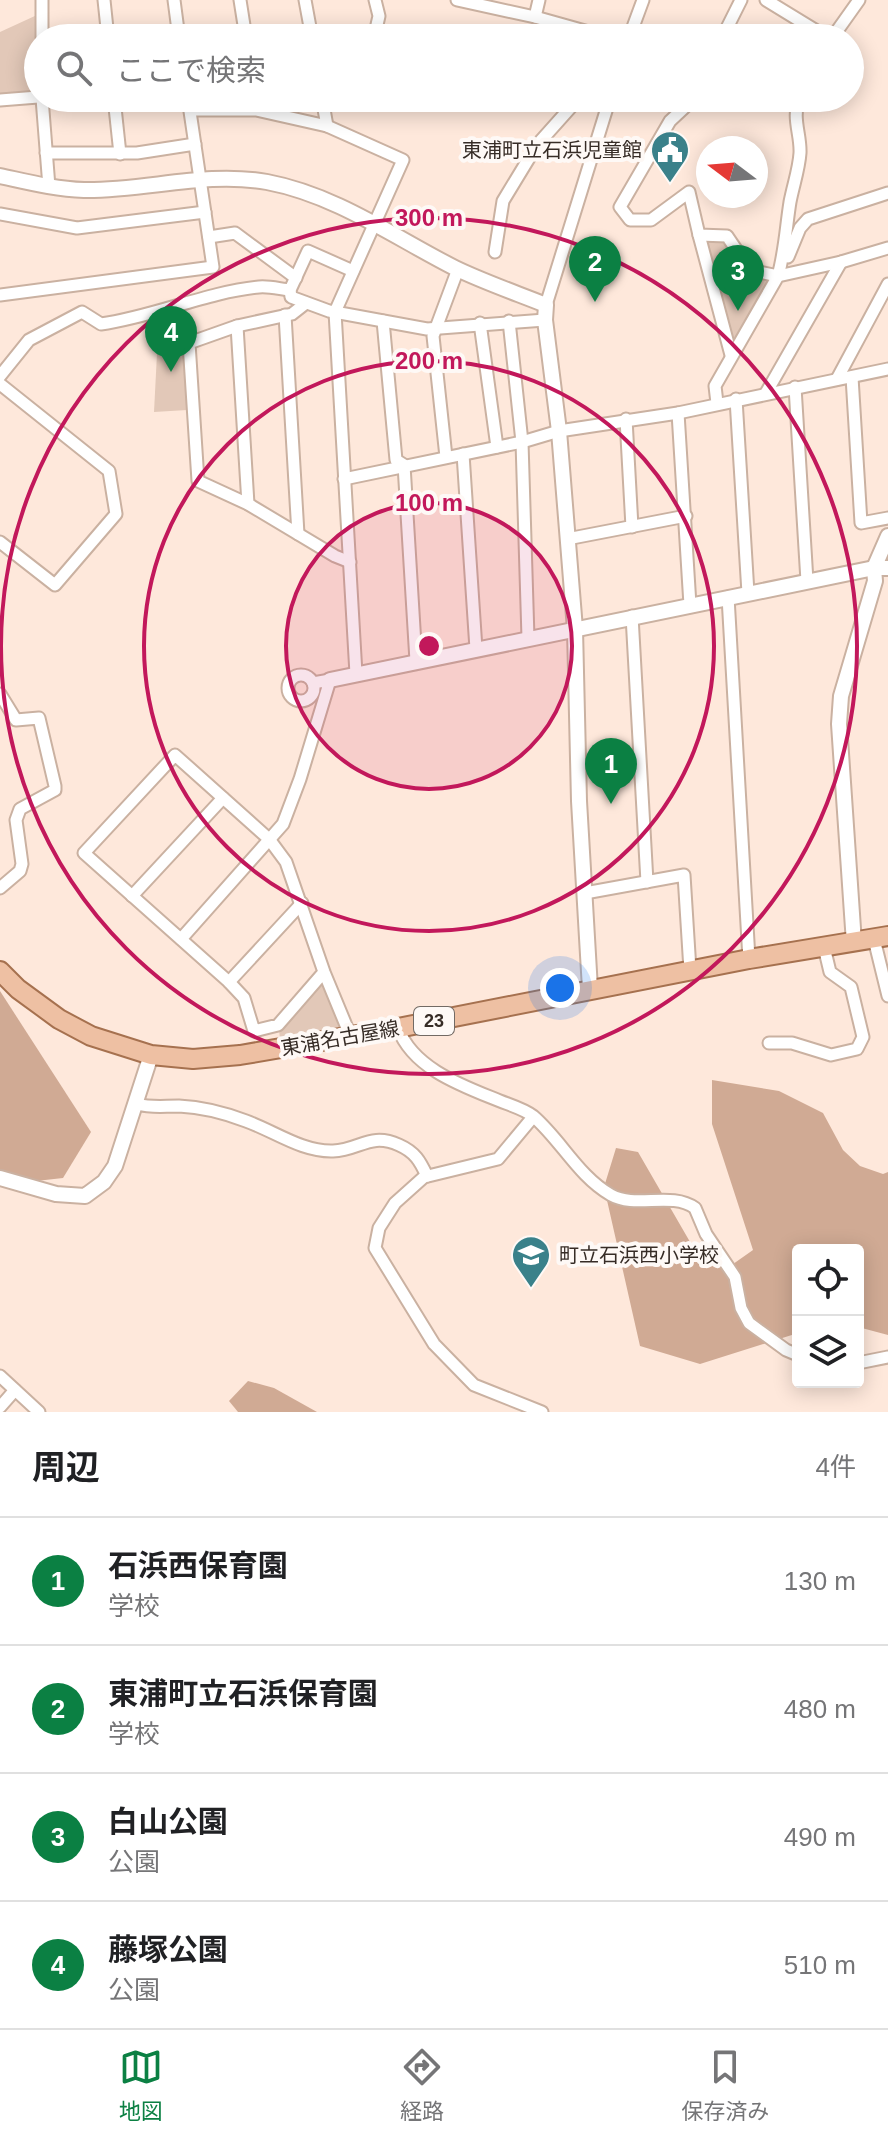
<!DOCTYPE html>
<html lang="ja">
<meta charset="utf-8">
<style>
body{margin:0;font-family:Arial,"Noto Sans JP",sans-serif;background:#f6f6f6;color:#202124}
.controls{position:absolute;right:24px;bottom:24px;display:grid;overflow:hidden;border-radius:8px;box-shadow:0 4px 20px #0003}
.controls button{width:72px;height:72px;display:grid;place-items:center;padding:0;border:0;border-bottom:2px solid #e0e0e0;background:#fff;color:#202124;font:40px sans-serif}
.compass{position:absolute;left:696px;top:136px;width:72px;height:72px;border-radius:50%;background:#fff;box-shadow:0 4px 20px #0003;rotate:286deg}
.you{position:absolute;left:560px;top:988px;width:28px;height:28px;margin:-20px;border:6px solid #fff;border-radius:50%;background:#1a73e8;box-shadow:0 0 0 12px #1a73e833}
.badge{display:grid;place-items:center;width:52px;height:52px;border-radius:50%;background:#0b8043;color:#fff;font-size:26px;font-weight:700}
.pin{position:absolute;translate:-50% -66px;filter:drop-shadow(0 2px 4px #0008)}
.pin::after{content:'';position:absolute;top:42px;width:28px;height:24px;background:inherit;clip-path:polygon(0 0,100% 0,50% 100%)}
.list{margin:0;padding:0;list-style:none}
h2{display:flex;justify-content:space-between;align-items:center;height:104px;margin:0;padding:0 32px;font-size:34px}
h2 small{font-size:26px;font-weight:400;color:#757577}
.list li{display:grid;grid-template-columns:52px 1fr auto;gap:24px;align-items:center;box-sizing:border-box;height:128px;padding:0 32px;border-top:2px solid #e0e0e0}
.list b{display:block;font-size:30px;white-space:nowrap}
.list p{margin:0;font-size:26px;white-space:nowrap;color:#757577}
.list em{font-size:26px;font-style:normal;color:#757577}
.icon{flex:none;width:44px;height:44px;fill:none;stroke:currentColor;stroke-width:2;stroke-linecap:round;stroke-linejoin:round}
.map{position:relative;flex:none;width:888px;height:1412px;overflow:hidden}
.search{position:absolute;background:#fff;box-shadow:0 4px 20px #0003;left:24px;right:24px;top:24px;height:88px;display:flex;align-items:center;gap:20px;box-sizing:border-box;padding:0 28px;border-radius:44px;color:#757577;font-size:30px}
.sheet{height:616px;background:#fff}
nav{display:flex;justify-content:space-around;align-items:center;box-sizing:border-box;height:112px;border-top:2px solid #e0e0e0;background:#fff;font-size:22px;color:#757577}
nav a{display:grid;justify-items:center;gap:4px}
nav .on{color:#0b8043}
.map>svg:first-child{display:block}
</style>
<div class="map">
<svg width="888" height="1412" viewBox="0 0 888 1412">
<rect width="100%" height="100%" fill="#fee8db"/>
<!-- green -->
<g fill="#e2c8b8">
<path d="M37 15 38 91 0 96V32Z"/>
<path d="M723 240 746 276 771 279 732 342 706 241Z"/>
<path d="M184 307 187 410 154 412 158 334 167 312Z"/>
<path d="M323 982 340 1027 280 1039 279 1029Z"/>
</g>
<!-- forest -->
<g fill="#d0aa94">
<path d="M0 991 91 1132 63 1178 0 1185Z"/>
<path d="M712 1080 779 1091 823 1113 843 1150 860 1166 883 1174 888 1172V1335L858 1327V1250H798V1333L700 1364 640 1346 604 1187 616 1148 638 1152 697 1254 726 1269 753 1250 712 1124Z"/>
<path d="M248 1381 274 1388 317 1412H238L229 1401Z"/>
</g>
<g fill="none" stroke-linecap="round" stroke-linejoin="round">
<!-- minor casing -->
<g stroke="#cab1a1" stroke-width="15">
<g id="minor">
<path d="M42 0V38"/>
<path d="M104 0 108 38"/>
<path d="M174 0 179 38"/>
<path d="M240 0 246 38"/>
<path d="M305 0 312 38"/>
<path d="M457 0 535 17 610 38"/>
<path d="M766 0 828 38"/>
<path d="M535 17 539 0"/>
<path d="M374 38 379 16 375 0"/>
<path d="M629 38 643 0"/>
<path d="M722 38 741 0"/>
<path d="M832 38 859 0"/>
<path d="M42 98 49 187"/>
<path d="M114 98 120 154"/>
<path d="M322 98 327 126"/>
<path d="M687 98 685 107 670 121 620 207 630 220H651L689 192 699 235 727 236 750 270 778 276"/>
<path d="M0 100 38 97"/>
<path d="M190 110H256L327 126 403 160 335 312 356 674"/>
<path d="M46 153H137L195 144"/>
<path d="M0 214 77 228 205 212"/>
<path d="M699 235 731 355"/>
<path d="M209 237 235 233 296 278"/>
<path d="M495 252 503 201 537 145 579 98"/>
<path d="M788 257 800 228 808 219 888 193"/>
<path d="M353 271 308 251 290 290 291 297 329 311 427 329 545 320"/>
<path d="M778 276C785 251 786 227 790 202 793 186 799 169 800 153 801 134 791 117 800 98"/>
<path d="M0 295 213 267 188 98"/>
<path d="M306 303 292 314 237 326 189 343 198 481 248 504 335 556 350 562"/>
<path d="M546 305 610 98"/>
<path d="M285 315 298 534"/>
<path d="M383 321 396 460 404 465 416 661"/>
<path d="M509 321 522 442 528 638"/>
<path d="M480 323 497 447"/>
<path d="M237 326 248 504"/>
<path d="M0 376 29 340 82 312 101 324C153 317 207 292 259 287 269 286 280 289 290 290"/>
<path d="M852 377 861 523 888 518"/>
<path d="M837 379 888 284"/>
<path d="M0 384 109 471 116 514 55 585 0 542"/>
<path d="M795 387 807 581"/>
<path d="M766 393 841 262"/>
<path d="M736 399 748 593"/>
<path d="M717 403 715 386 778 276 841 262 888 248"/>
<path d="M678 413 690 605"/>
<path d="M626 419 632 527"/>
<path d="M463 454 476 649"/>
<path d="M446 457 433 336 458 269"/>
<path d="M344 479 522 442 559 431 678 413 888 369"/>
<path d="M567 539 686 516"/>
<path d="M728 597 749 959"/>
<path d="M632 616 647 882"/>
<circle cx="301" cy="688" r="13"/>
<path d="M0 694 16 720 39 718 55 786V790L20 809 16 820 22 864 20 871 0 888"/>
<path d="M585 893 684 875 690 970"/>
<path d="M132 896 223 798"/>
<path d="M181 939 283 824 300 779 330 680 313 683"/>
<path d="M874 939 888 996"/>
<path d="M324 972 278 1025 254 1031 244 998 229 982 84 853 175 755 269 839 286 862 324 972 350 1035"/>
<path d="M229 982 302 903"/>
<path d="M398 1028C413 1069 463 1086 500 1101 510 1105 524 1109 533 1116 561 1140 578 1176 611 1195 636 1209 671 1191 695 1208L706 1234 735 1277 741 1308 749 1323 786 1350 798 1355"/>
<path d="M769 1043H792L831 1055 857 1049 863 1037 851 987 830 972 824 947"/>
<path d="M136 1104C153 1108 162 1106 179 1106 201 1107 225 1113 246 1121 274 1131 302 1152 333 1151 360 1150 370 1132 399 1145 415 1152 420 1161 427 1176"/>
<path d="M533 1117 498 1159 424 1177 395 1203 379 1228 375 1248 434 1344 474 1385 542 1412"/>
<path d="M858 1363 888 1357"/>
<path d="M0 1376 39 1412"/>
<path d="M0 1407 15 1390"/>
</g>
</g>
<!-- tertiary casing -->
<g stroke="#cab1a1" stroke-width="18">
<g id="tertiary">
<path d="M0 176C28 182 55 189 84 190 146 191 205 171 267 182 336 195 394 237 455 268 484 282 516 293 546 305L545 320 559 431 575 629 579 801 590 989"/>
<path d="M330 680 874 568H888"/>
<path d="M854 943 839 724 841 696 875 581 874 568 888 536"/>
<path d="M0 1178 56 1194 85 1196 104 1182 115 1166 151 1055"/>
</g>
</g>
<!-- primary casing -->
<g stroke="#a6714f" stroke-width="22">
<path id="primary" d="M0 971 18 989 59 1019 91 1036 151 1055 193 1059 240 1055 398 1028 749 959 888 936"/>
</g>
<!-- minor -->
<use href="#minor" stroke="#fff" stroke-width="11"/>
<!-- tertiary -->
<use href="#tertiary" stroke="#fff" stroke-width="14"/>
<!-- primary -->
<use href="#primary" stroke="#eec0a3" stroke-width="18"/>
</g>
<!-- distance rings -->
<circle cx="429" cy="646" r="143" fill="#c2185b" fill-opacity=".12"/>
<g fill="none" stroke="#c2185b" stroke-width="4">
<circle cx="429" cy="646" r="143"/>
<circle cx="429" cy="646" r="285"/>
<circle cx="429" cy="646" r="428"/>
</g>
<!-- icons -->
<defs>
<g id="civic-pin" transform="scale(2)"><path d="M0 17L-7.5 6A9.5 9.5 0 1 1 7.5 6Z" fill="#3a818a" stroke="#fef9f6"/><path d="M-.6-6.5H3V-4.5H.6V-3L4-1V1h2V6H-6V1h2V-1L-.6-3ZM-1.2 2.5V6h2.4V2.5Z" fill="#fff"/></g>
<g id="school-pin" transform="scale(2)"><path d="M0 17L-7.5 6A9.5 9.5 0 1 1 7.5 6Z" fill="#3a818a" stroke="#fef9f6"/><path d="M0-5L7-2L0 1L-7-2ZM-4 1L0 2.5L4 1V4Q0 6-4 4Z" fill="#fff"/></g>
</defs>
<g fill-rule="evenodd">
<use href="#civic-pin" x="670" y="150"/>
<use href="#school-pin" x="531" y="1255"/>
</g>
<g text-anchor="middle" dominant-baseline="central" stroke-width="8" stroke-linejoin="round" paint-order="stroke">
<!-- shield labels -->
<rect fill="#fef9f6" stroke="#726a64" stroke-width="2" x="414" y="1007" width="40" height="28" rx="6"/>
<g font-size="18" font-weight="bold" fill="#362c26">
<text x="434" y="1021">23</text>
</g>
<!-- poi labels -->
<g font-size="20" fill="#362c26" stroke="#fef9f6" text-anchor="end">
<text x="642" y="150">東浦町立石浜児童館</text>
<text x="559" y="1255" text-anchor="start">町立石浜西小学校</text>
</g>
<!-- street labels -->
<g font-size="20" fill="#362c26" stroke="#fef9f6">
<text transform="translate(340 1038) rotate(-10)">東浦名古屋線</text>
</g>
</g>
<circle cx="429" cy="646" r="12" fill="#c2185b" stroke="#fef9f6" stroke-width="4"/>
<g font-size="24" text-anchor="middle" font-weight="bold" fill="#c2185b" stroke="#fef9f6" stroke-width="8" stroke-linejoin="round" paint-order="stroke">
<text x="429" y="226">300 m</text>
<text x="429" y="369">200 m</text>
<text x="429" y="511">100 m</text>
</g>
</svg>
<div class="controls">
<button><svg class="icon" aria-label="locate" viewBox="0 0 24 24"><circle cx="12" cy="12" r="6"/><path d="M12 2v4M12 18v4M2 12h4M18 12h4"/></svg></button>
<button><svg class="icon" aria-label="layers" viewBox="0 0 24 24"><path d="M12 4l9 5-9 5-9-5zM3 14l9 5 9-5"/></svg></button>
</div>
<svg class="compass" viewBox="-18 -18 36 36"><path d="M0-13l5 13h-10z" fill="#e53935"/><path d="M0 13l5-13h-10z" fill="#757577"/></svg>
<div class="you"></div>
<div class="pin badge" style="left:611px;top:804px">1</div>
<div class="pin badge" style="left:595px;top:302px">2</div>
<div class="pin badge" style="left:738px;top:311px">3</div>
<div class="pin badge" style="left:171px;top:372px">4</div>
<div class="search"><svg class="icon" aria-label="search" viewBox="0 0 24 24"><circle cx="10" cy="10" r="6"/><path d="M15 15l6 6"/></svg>ここで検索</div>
</div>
<section class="sheet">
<h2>周辺<small>4件</small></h2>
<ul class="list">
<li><span class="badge">1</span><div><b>石浜西保育園</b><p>学校</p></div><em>130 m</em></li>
<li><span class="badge">2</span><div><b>東浦町立石浜保育園</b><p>学校</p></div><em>480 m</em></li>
<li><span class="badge">3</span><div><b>白山公園</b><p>公園</p></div><em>490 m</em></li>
<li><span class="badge">4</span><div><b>藤塚公園</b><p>公園</p></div><em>510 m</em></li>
</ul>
</section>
<nav>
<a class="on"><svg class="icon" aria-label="map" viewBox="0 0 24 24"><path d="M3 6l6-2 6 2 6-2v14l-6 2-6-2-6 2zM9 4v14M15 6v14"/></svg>地図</a>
<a><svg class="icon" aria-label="directions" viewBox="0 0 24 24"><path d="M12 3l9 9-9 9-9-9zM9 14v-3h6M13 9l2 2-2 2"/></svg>経路</a>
<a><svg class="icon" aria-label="saved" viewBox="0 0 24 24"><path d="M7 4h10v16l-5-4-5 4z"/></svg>保存済み</a>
</nav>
